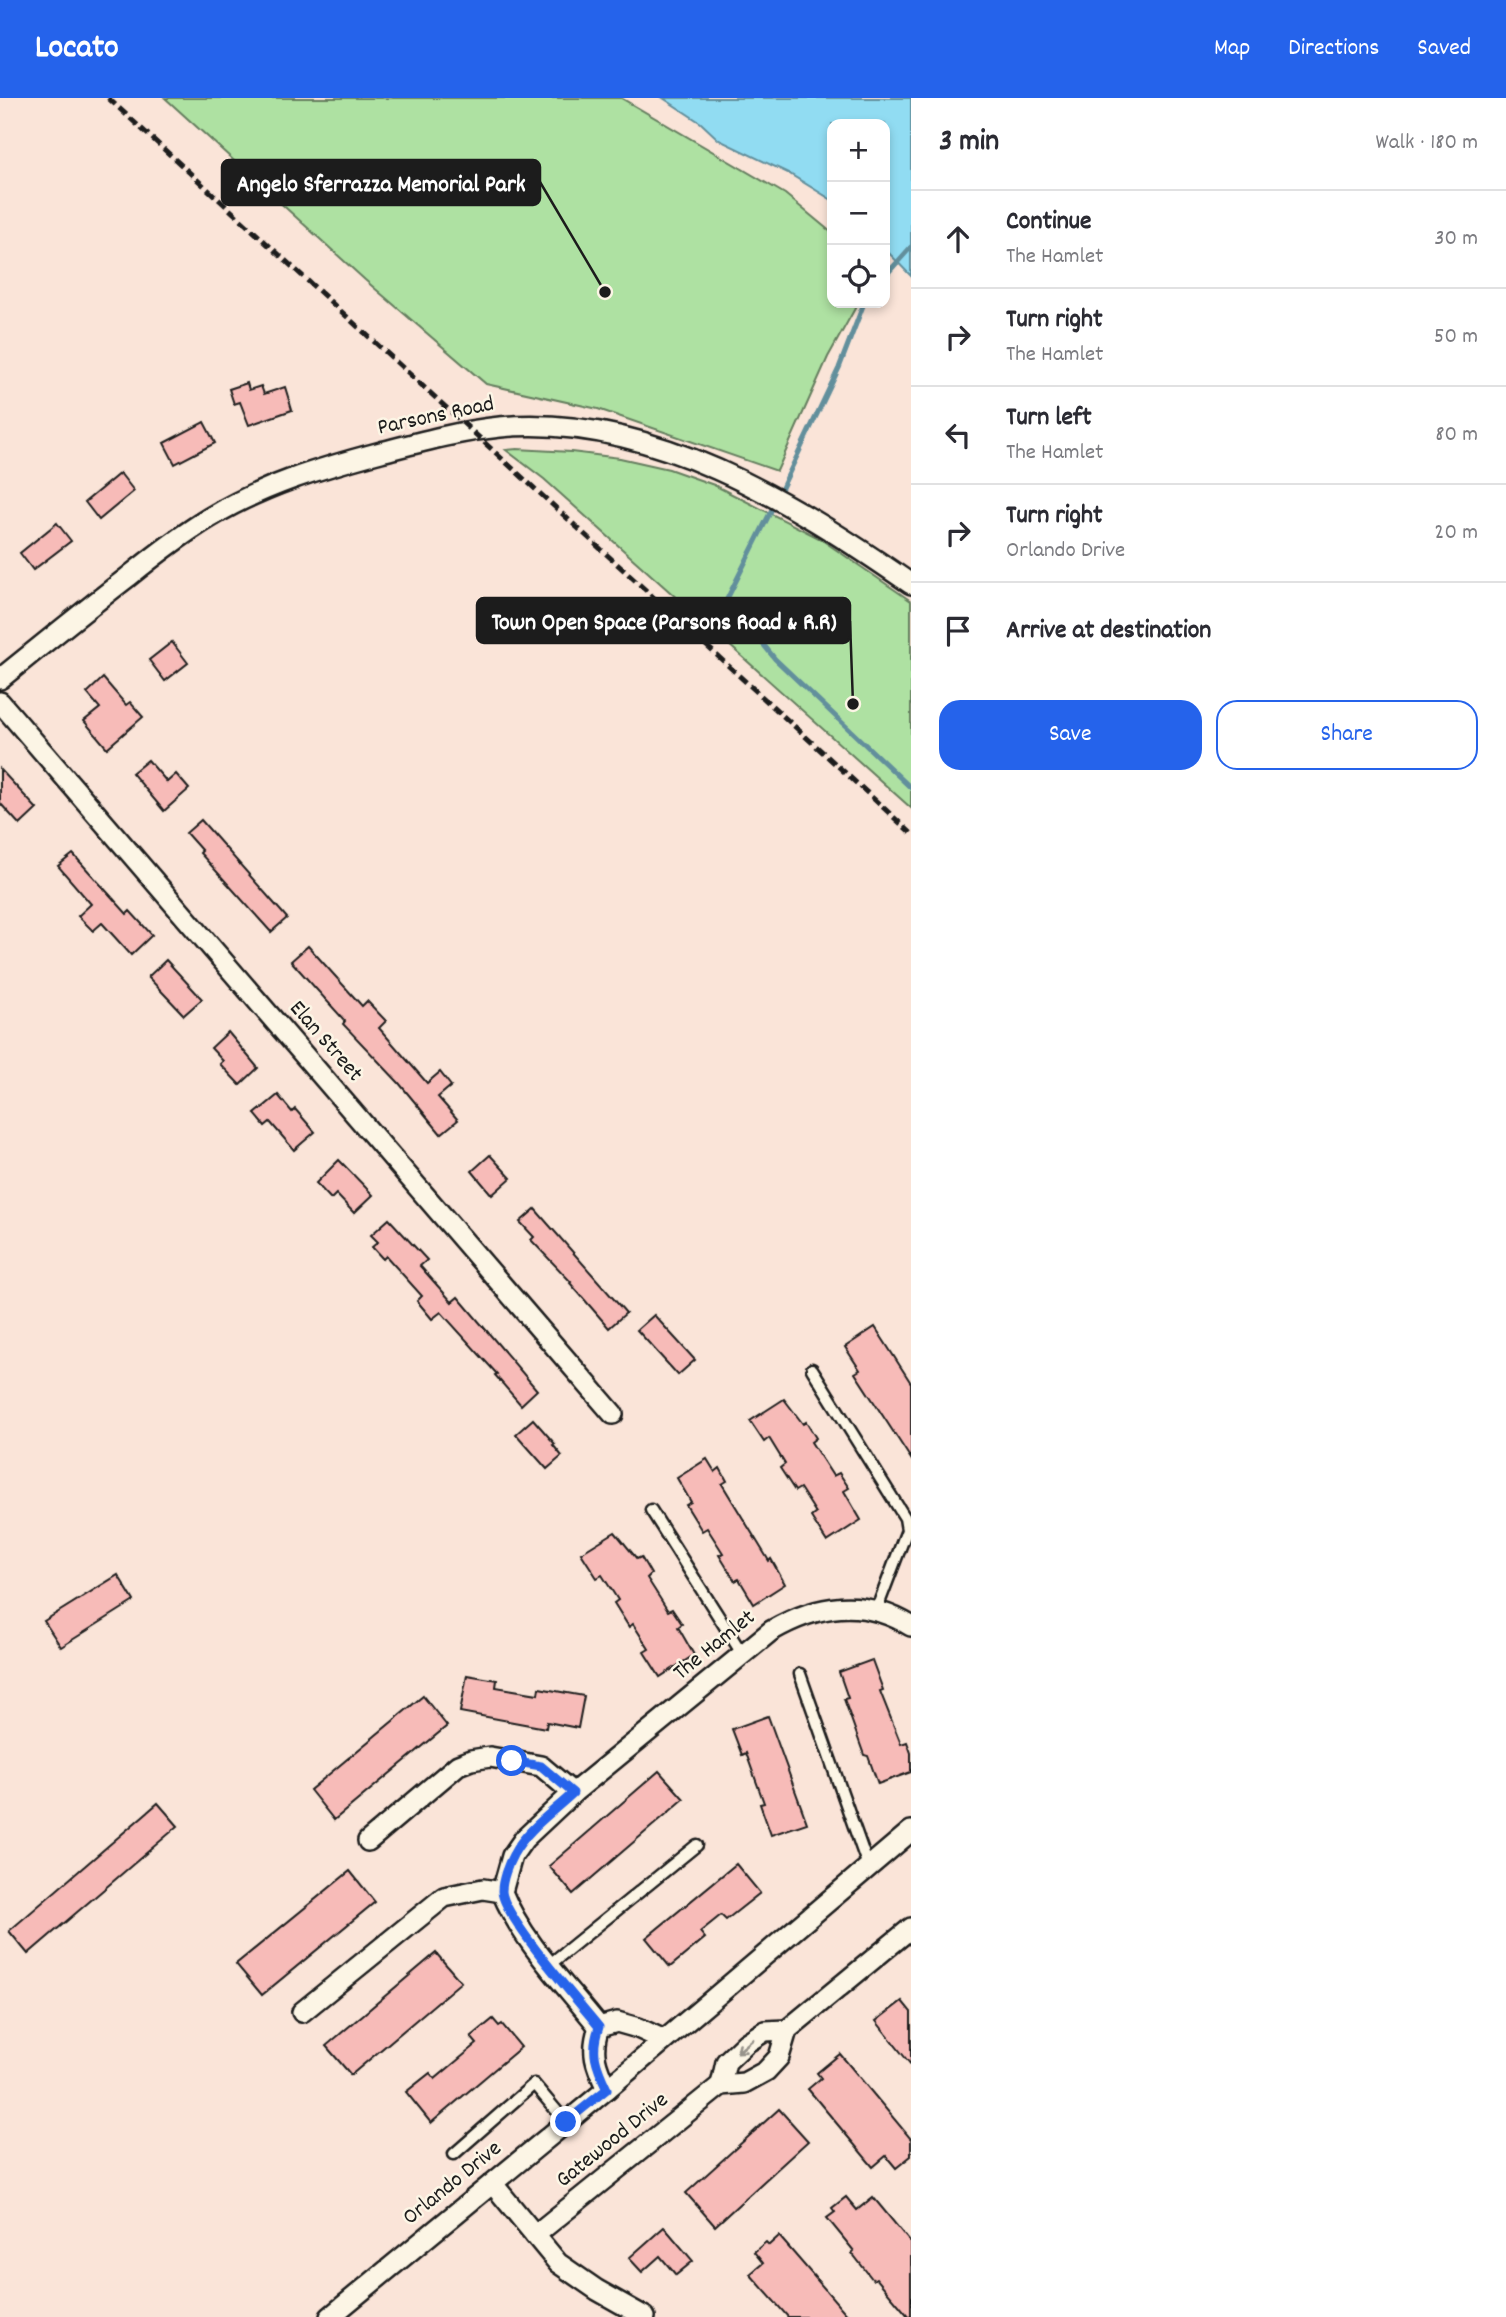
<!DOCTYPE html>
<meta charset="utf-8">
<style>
body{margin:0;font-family:Dekko,sans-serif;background:#f7f7f7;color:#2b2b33}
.controls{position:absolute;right:21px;top:21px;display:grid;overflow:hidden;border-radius:14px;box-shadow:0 4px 10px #0003}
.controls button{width:63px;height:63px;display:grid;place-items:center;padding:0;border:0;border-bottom:2px solid #e1e1e2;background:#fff;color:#2b2b33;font:35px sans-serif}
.stop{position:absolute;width:21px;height:21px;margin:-16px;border:5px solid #2563eb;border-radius:50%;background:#fff}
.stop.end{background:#2563eb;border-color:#fff;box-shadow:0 2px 7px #0008}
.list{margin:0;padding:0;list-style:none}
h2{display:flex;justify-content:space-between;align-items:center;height:91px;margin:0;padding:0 28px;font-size:30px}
h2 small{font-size:23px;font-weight:400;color:#7c7c81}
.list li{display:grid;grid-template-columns:46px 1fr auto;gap:21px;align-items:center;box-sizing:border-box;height:98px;padding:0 28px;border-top:2px solid #e1e1e2}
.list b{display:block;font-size:26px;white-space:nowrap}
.list p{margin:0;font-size:23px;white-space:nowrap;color:#7c7c81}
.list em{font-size:23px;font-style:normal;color:#7c7c81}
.actions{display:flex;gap:14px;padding:21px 28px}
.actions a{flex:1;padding:16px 0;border:2px solid #2563eb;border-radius:21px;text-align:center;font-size:24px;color:#2563eb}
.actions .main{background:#2563eb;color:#fff}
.icon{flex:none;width:38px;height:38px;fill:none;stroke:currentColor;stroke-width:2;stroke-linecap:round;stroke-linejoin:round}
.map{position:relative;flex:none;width:911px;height:2219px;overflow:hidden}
header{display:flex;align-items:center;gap:42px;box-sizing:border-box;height:98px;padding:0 35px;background:#2563eb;color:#fff}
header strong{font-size:33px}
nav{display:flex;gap:38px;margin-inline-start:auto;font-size:24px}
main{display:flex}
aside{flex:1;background:#fff}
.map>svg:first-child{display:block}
</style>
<header>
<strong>Locato</strong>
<nav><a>Map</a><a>Directions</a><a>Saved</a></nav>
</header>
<main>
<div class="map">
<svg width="911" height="2219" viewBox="0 0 911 2219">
<rect width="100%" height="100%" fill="#fae4d8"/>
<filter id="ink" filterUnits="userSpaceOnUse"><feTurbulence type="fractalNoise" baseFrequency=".0143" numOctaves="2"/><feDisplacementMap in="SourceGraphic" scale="14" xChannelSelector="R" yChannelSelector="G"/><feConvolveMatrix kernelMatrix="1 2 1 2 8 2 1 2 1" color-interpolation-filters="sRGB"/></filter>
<g filter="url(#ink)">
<!-- green -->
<g fill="#aee1a2" stroke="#657e5f" stroke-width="2">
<path d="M165 0H621L785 96 832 135V205H858L828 259 777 373 598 311 486 286 365 182Z"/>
<path d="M517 351 571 354 620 360 669 371 714 387 819 440 911 503V710L544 381 506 352Z"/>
</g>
<!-- water -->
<path fill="#91dcf2" stroke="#628f9c" stroke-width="2" d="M663 0H911V178L885 151V26H832V102L788 75 719 42 701 25Z"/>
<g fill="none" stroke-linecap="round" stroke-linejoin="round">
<!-- stream -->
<g stroke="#628f9c" stroke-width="5">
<path d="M885 178 911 149"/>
<path d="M779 396 839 270 864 205"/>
<path d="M775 405 727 501 775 561 911 690"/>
</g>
</g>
<!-- building -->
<g fill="#f7bbb8" stroke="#1c1c1c" stroke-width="2">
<path d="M247 285 249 292 261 288 264 296 285 289 292 312 249 327 240 304 234 306 229 291Z"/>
<path d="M204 324 215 345 175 366 164 345Z"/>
<path d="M120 375 134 393 99 422 85 404Z"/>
<path d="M57 425 71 443 33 472 20 455Z"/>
<path d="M172 544 188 565 165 583 149 562Z"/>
<path d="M103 580 126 607 130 604 143 619 107 650 84 623 100 610 87 595Z"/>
<path d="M148 662 167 684 176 676 189 691 164 713 132 675Z"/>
<path d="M0 671 37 711 20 727 0 705Z"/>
<path d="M201 722 287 820 271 834 200 755 202 753 186 735Z"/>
<path d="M73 756 127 816 130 813 152 837 131 857 102 825 93 833 78 818 91 806 58 768Z"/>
<path d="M308 848 362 908 367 903 386 923 379 930 427 985 440 974 451 988 438 999 458 1022 441 1036 399 985 343 926 345 923 291 863Z"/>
<path d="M166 862 202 901 184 917 148 879Z"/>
<path d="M228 934 258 970 240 987 220 966 223 963 211 950Z"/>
<path d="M278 997 292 1014 295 1011 315 1034 294 1052 270 1024 265 1028 255 1016Z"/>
<path d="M490 1057 511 1080 492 1097 472 1073Z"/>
<path d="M339 1062 373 1097 354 1115 336 1096 331 1101 316 1085Z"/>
<path d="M535 1111 626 1215 609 1230 570 1185 571 1184 531 1142 534 1139 520 1124Z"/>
<path d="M389 1121 427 1162 420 1168 452 1204 458 1199 537 1292 521 1307 495 1277 497 1276 441 1214 432 1221 417 1203 422 1198 386 1158 383 1161 372 1149 378 1144 371 1137Z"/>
<path d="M654 1217 695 1262 678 1277 637 1232Z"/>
<path d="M875 1229 911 1285V1361L855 1275 860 1272 845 1249Z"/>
<path d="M784 1301 803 1326 806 1324 816 1340 811 1344 833 1378 839 1375 849 1390 844 1393 861 1422 827 1444 811 1419 816 1415 800 1390 795 1393 780 1370 785 1366 769 1340 764 1344 750 1323Z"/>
<path d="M533 1321 555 1346 553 1347 562 1358 547 1371 516 1336Z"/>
<path d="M707 1361 715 1374 720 1370 727 1383 722 1386 769 1463 771 1461 785 1486 754 1506 739 1481 735 1483 719 1457 723 1455 707 1430 702 1433 686 1407 691 1404 677 1380Z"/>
<path d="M615 1434 637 1461 641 1459 651 1476 647 1480 668 1513 672 1511 682 1526 678 1529 694 1557 660 1579 644 1554 649 1551 633 1526 629 1529 614 1505 618 1502 602 1477 597 1480 581 1455Z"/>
<path d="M118 1477 134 1503 61 1549 44 1523Z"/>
<path d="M872 1562 883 1592 880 1593 901 1646 907 1644 911 1655V1674L878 1686 868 1658 864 1657 844 1601 848 1600 839 1574Z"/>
<path d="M467 1577 497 1582 496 1589 538 1596 539 1590 584 1598 578 1630 547 1624 546 1630 460 1614Z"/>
<path d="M423 1598 447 1628 334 1722 310 1692Z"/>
<path d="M768 1618 807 1725 771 1737 760 1706 764 1705 746 1655 742 1657 732 1631Z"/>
<path d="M659 1673 684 1701 573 1796 549 1768Z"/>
<path d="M158 1705 178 1728 28 1856 9 1833Z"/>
<path d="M736 1766 760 1795 726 1822 721 1817 700 1834 705 1840 670 1869 646 1840Z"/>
<path d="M350 1773 375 1804 262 1897 236 1866Z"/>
<path d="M436 1855 461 1884 351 1977 326 1948Z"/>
<path d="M902 1903 911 1914V1967L876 1923Z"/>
<path d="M493 1921 499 1928 502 1926 521 1949 431 2025 406 1994 430 1975 435 1981 477 1946 471 1939Z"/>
<path d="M840 1956 911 2041V2058L896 2070 886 2058 873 2069 808 1991 821 1980 817 1975Z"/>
<path d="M779 2011 808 2043 715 2128 686 2095Z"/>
<path d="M846 2099 857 2112 873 2099 911 2145V2219H909L876 2180 873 2182 852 2155 854 2153 827 2120 835 2114 832 2110Z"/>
<path d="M664 2129 693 2163 676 2177 660 2158 642 2174 629 2160Z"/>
<path d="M779 2138 849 2219H788L750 2176 763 2165 754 2154 766 2144 769 2147Z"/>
</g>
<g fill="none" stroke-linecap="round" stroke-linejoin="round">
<!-- service casing -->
<g stroke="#1c1c1c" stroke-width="15">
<g id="service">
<path d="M812 1271 905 1420 907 1432 876 1513"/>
<path d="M651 1412 743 1557"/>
<path d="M800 1576 868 1768"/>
<path d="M549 1867 697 1747"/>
<path d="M454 2056 534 1986 566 2024"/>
</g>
</g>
<!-- minor casing -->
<g stroke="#1c1c1c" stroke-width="24">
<g id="minor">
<path d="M0 581C42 547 85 512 128 479 154 458 181 437 209 420 263 387 321 370 381 354 420 344 460 333 500 329 649 315 793 404 911 486"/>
<path d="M0 604 613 1316"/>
<path d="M368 1743 458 1667 471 1662 490 1659 541 1668 573 1695"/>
<path d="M502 1794C523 1845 565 1886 599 1929"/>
<path d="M302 1914 444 1799 483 1791 502 1794 512 1758 524 1741 573 1695 771 1533C818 1506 863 1499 911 1528"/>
<path d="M599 1929 617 1924 638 1930 664 1942"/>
<path d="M599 1929C590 1954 596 1968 607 1991"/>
<path d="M721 1987 726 1964 746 1945 765 1933 787 1932"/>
<path d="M493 2086 558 2165 597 2192 645 2219"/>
<path d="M535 2137 721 1987 744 1985 766 1973 779 1959 787 1932 911 1830"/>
<path d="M330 2219 607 1991 911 1733"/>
</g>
</g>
<!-- service -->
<use href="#service" stroke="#fcf5e5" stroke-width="10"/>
<!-- minor -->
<use href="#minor" stroke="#fcf5e5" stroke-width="19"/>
<!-- rail -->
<path stroke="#1c1c1c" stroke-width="5" stroke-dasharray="10 5" stroke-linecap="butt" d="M108 0 911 735"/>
</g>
<!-- one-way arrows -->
<defs><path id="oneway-shaft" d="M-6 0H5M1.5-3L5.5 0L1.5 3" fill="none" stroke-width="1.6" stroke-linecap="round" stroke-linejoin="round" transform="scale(1.75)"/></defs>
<use stroke="#97938b" href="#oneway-shaft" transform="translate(745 1948) rotate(140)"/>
</g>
<g fill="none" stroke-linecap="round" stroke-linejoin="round" filter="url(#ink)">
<!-- route -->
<path stroke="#2563eb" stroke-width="9" d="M512 1663 541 1668 573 1695C553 1714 526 1732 513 1757 508 1766 502 1782 502 1793 503 1819 579 1904 599 1929 590 1954 596 1968 607 1991L566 2024"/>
</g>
<g text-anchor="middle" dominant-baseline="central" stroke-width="5" stroke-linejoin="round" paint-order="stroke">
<!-- street labels -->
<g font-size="23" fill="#1c1c1c" stroke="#fcf5e5">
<text transform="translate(436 319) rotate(-12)">Parsons Road</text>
<text transform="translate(325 944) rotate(49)">Elan Street</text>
<text transform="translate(715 1548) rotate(-39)">The Hamlet</text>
<text transform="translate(613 2043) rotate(-39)">Gatewood Drive</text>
<text transform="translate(453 2086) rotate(-39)">Orlando Drive</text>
</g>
</g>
<!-- callouts -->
<path fill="none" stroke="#1c1c1c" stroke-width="2.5" d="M605 194L540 84M853 606L850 523"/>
<g fill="#1c1c1c" stroke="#fcf5e5" stroke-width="2.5">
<circle cx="605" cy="194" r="7"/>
<circle cx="853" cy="606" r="7"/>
</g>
<g fill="#1c1c1c" stroke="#1c1c1c" stroke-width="2.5">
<rect x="222" y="62" width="318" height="45" rx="7"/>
<rect x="477" y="500" width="373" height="45" rx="7"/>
</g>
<g font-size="24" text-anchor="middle" font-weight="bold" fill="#fff">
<text x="381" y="93">Angelo Sferrazza Memorial Park</text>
<text x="664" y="531">Town Open Space (Parsons Road &amp; R.R)</text>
</g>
</svg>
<div class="controls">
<button>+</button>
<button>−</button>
<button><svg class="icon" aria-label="locate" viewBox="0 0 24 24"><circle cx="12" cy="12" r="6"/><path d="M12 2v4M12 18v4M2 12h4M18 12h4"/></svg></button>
</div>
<div class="stop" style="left:512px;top:1663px"></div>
<div class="stop end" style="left:566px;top:2024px"></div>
</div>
<aside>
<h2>3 min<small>Walk · 180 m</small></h2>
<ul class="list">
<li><svg class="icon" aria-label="ahead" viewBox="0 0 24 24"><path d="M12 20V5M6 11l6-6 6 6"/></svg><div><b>Continue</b><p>The Hamlet</p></div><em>30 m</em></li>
<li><svg class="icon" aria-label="right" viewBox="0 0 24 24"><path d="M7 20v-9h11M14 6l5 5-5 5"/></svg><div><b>Turn right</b><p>The Hamlet</p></div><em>50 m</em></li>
<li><svg class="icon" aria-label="left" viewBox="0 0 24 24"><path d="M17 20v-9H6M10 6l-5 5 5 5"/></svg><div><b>Turn left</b><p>The Hamlet</p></div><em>80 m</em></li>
<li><svg class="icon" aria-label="right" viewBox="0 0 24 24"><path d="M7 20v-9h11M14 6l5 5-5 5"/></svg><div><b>Turn right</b><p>Orlando Drive</p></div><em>20 m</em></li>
<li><svg class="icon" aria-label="arrive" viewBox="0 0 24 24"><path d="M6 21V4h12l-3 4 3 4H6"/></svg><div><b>Arrive at destination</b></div></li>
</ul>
<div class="actions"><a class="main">Save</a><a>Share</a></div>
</aside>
</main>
